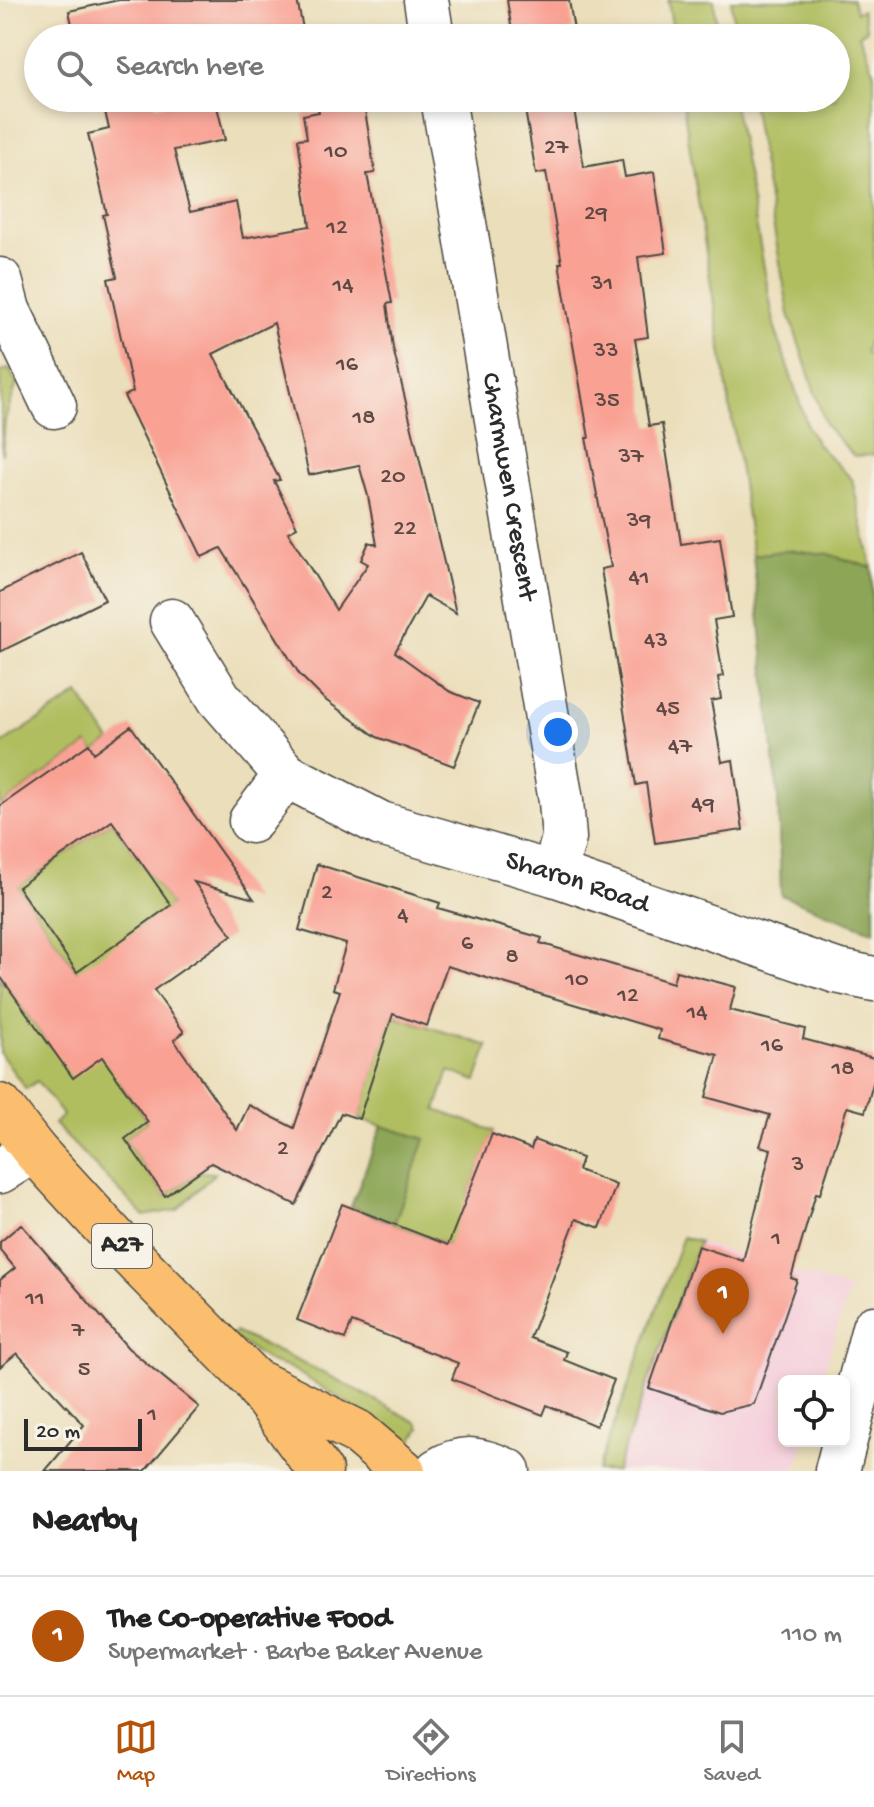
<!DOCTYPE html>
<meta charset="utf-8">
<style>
body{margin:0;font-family:"Gochi Hand",sans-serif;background:#f6f6f6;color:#222}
.controls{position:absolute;right:24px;bottom:24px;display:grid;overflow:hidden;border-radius:12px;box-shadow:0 4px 12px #0003}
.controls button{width:72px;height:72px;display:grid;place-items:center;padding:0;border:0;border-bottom:2px solid #e0e0e0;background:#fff;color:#222;font:40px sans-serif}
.scale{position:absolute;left:24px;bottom:20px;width:118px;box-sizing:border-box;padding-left:8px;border:4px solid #2b2b2b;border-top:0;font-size:22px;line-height:28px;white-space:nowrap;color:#2b2b2b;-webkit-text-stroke:6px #f7f3e8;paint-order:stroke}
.you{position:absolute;left:558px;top:732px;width:28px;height:28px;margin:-20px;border:6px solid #fff;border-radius:50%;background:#1a73e8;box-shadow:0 0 0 12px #1a73e833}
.badge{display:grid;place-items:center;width:52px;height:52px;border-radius:50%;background:#b45309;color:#fff;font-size:26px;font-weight:700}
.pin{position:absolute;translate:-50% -66px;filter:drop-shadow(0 2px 4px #0008)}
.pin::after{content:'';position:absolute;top:42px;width:28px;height:24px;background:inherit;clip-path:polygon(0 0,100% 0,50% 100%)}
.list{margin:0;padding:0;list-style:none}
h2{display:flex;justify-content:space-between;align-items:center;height:104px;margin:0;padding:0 32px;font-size:34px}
h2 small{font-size:26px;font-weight:400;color:#767676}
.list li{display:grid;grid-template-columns:52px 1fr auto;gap:24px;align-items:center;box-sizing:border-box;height:120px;padding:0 32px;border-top:2px solid #e0e0e0}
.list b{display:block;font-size:30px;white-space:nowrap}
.list p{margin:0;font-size:26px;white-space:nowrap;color:#767676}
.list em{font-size:26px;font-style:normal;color:#767676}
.icon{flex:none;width:44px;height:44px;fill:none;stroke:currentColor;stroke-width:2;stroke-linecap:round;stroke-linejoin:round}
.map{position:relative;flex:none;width:874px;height:1471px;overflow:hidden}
.search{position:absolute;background:#fff;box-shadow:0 4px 12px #0003;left:24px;right:24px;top:24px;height:88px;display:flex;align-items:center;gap:20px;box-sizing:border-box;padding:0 28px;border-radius:44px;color:#767676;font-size:30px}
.sheet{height:224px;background:#fff}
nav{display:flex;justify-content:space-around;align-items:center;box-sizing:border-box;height:112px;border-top:2px solid #e0e0e0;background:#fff;font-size:22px;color:#767676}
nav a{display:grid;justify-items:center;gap:4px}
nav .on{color:#b45309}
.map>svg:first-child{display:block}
</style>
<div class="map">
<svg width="874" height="1471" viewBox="0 0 874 1471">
<rect width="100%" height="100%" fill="#f7f3e8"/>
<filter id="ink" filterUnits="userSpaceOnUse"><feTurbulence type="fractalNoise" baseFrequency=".0125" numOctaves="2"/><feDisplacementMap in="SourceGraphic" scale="16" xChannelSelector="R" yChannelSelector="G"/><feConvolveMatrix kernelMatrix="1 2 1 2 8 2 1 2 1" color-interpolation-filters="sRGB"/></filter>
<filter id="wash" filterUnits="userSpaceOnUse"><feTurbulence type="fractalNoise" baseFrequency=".006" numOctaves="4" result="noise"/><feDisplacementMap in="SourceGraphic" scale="32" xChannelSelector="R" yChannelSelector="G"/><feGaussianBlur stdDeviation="1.8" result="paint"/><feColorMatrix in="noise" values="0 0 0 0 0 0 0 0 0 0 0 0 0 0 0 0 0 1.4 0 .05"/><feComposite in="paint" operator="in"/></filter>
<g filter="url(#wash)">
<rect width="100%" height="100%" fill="#ebdeba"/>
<!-- built -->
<path fill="#f5cfdc" d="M694 1241 849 1289 821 1381H784V1441H804L795 1471H610Z"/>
<!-- green -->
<g fill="#b1be60" stroke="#6e7446" stroke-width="2">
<path d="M668 0H714L718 38H674Z"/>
<path d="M731 0H852L856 12 862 10 867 30 859 34 874 73V324L865 352 874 359V455L854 456 826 426 789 314 751 98H836V38H736Z"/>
<path d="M682 98H733L775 328 808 428 817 444 852 479 872 568C830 555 797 549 753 555Z"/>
<path d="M9 369 17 383 5 420 2 455 0 372Z"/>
<path d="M79 694 110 741 94 752 88 744 0 806V745Z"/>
<path d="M112 821 171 905 84 981 18 887Z"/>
<path d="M0 976 49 1045 101 1008 142 1066 119 1082 148 1122 125 1139 165 1196 199 1172 215 1173 177 1210 144 1216 54 1124 63 1115 37 1081 26 1089 0 1053Z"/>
<path d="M392 1015 488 1046 476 1081 449 1071 436 1110 494 1131 467 1198 495 1263 394 1224 424 1139 359 1119Z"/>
<path d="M683 1237 699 1242 616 1471H597Z"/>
<path d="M235 1332 328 1375 418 1423 420 1428 409 1445H403L343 1400 290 1368 270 1362 232 1336Z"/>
</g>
<!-- forest -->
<g fill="#8ca556" stroke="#5c6840" stroke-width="2">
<path d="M789 550 828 554 872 568 874 932 781 895 778 798 753 555Z"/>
<path d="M382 1126 425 1139 394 1224 351 1207Z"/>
</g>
<g id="blocks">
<!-- building -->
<g fill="#f9a294" fill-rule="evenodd">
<path d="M119 0H297L305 38H75L69 11Z"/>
<path d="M507 0H569L574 30 561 32 562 38H513Z"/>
<path d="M102 98H154L156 106 191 98H215L225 140 174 150 190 212 236 202 243 238 310 226 298 139 307 138 303 115 319 112 316 98H363L375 173 367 174 392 303 387 304 393 348 456 613 426 596 395 652 449 691 479 703 454 766 377 737 324 699 300 675 221 548 202 557 124 396 133 392 108 279 117 277 103 215 107 214 88 134 109 129ZM274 323 309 475 359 465 368 496 377 545 369 542 361 560 368 564 336 610 288 532 297 527 274 481 280 480 213 354Z"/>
<path d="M523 98H572L584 167 622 160 625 177 654 172 666 253 638 257 648 337 635 339 649 426 662 424 681 544 720 538 732 617 714 620 723 676 718 677 721 699 711 701 722 762 733 760 743 830 655 843 646 783 636 785 601 569 611 567 586 438H589L559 263H562L546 172 536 174Z"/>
<path d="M81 552 105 600 0 652V592Z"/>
<path d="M131 726 254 899 194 882 232 935 154 990 184 1032 174 1040 237 1130 249 1105 294 1128 340 991 333 989 346 944 299 930 317 864 440 903 438 908 542 938 540 943 673 983 676 971 736 987 730 1010 805 1029 803 1039 874 1058V1080L865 1112 847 1107 820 1194 816 1193 791 1278 797 1280 754 1404 720 1412 649 1388 698 1246 743 1261 771 1149 760 1146 770 1115 706 1097 718 1055 658 1039 660 1030 447 966 427 1026 393 1014 359 1119 341 1113 296 1205 211 1163 165 1196 125 1139 148 1122 102 1057 73 1078 0 976V806L89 744 94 753ZM112 821 171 905 77 972 18 887Z"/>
<path d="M492 1134 531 1149 534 1140 582 1158 578 1170 616 1185 600 1228 576 1219 530 1338 567 1352 564 1360 614 1380 596 1426 547 1405 543 1415 452 1379 458 1363 352 1322 345 1339 297 1320 342 1204 448 1245Z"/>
<path d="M21 1224 128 1348 199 1407 145 1471H45L84 1425 17 1353 0 1367V1280L15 1268 0 1250V1242Z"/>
</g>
</g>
</g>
<g filter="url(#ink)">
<use href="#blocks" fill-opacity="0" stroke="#484640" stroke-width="2"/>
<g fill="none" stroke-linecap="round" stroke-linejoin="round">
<!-- minor casing -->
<g stroke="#484640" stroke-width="47">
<g id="minor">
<path d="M426 0 432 38"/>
<path id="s1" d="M443 98 561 801 564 838 554 874"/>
<path d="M0 280 8 310 54 406"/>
<path id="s2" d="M172 621 219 698 286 775 381 824 554 874 836 971 874 979"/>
<path d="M251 821 286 775"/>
<path d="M0 1171 34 1150"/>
<path d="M437 1471C463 1454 480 1459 508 1471"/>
<path d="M837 1471 874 1328"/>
</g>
</g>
<!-- major casing -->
<g stroke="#484640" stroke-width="47">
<g id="major">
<path d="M0 1106 34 1150 128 1253 252 1379 320 1471"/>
<path d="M261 1384 357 1432 403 1471"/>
</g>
</g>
<!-- minor -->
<use href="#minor" stroke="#fff" stroke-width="44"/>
<!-- major -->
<use href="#major" stroke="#fbbe6e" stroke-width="44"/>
</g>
</g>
<g text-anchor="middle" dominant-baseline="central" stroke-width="6" stroke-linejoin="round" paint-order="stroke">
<!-- number labels -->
<g font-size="24" fill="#5e4945">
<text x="556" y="148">27</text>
<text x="336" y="152">10</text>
<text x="596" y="214">29</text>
<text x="337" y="228">12</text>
<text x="602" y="284">31</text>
<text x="343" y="286">14</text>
<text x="606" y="351">33</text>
<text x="347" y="365">16</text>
<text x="607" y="401">35</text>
<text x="364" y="418">18</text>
<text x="631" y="457">37</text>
<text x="393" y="477">20</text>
<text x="639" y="521">39</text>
<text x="405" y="529">22</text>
<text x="639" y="578">41</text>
<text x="656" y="641">43</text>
<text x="668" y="709">45</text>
<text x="680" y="747">47</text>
<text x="703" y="805">49</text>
<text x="327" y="893">2</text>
<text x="403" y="916">4</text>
<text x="467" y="944">6</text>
<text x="512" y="957">8</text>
<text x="577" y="980">10</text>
<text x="628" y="996">12</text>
<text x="697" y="1013">14</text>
<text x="772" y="1046">16</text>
<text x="843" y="1069">18</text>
<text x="283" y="1149">2</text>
<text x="798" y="1165">3</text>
<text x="776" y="1239">1</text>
<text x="35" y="1299">11</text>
<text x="78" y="1331">7</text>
<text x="84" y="1370">5</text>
<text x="152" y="1415">1</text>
</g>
<!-- shield labels -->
<rect fill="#f7f3e8" stroke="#686764" stroke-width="2" x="92" y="1224" width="60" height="44" rx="6"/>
<g font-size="26" font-weight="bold" fill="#2b2b2b">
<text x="122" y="1246">A27</text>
</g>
<!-- street labels -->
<g font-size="28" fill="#2b2b2b" stroke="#f7f3e8">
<text stroke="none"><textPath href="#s1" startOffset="394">Charmwen Crescent</textPath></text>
<text stroke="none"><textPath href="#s2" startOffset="504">Sharon Road</textPath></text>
</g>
</g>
</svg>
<div class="controls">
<button><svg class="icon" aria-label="locate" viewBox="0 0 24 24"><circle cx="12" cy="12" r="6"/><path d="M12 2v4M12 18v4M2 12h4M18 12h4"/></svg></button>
</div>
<div class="scale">20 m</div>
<div class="you"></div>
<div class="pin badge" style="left:723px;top:1334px">1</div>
<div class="search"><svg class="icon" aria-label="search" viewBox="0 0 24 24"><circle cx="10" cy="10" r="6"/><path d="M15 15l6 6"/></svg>Search here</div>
</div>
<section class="sheet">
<h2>Nearby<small></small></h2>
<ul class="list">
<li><span class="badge">1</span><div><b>The Co-operative Food</b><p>Supermarket · Barbe Baker Avenue</p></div><em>110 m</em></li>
</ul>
</section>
<nav>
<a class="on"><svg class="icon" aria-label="map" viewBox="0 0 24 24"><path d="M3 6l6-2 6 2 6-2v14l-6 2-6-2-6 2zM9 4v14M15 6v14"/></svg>Map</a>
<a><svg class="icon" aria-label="directions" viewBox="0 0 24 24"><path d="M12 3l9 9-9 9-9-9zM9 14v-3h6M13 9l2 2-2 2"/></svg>Directions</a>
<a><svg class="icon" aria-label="saved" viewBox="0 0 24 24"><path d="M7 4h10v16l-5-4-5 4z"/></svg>Saved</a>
</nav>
